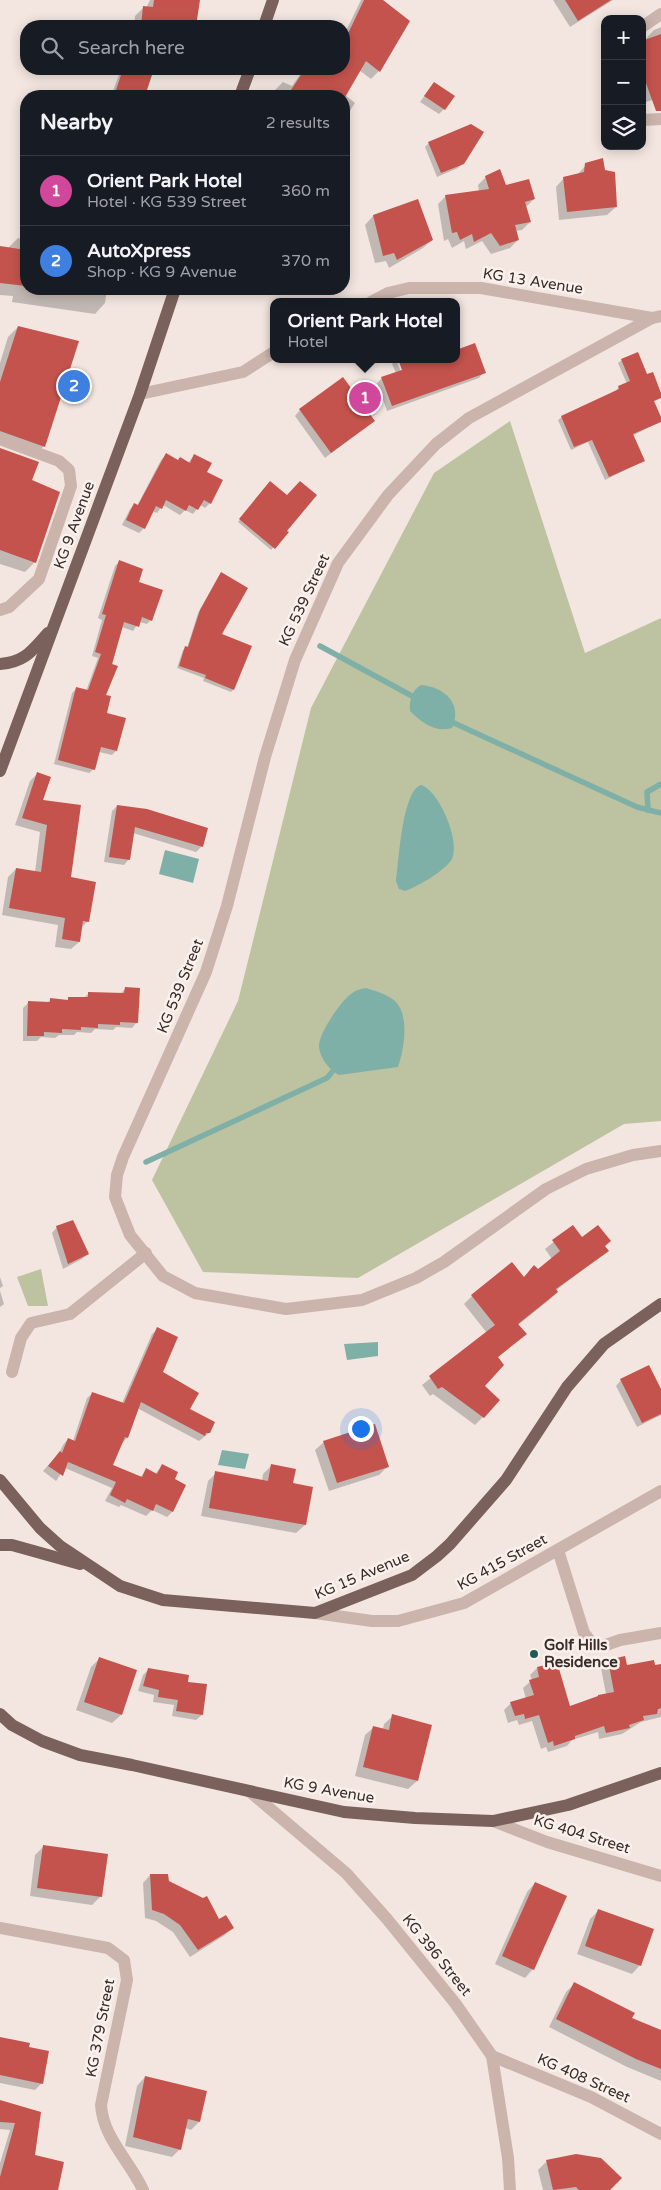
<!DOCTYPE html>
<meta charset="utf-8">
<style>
body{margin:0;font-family:"Varela Round",sans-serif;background:#20242c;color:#f1f3f6}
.controls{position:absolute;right:15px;top:15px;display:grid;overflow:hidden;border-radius:10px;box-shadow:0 2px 12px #0003}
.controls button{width:45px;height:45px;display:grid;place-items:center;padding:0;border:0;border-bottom:1px solid #363941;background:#171b24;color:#f1f3f6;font:25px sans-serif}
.you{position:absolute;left:360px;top:1428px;width:18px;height:18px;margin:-12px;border:4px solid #fff;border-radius:50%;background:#1a73e8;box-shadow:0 0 0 8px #1a73e833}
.badge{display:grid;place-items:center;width:32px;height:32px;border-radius:50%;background:#93afad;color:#fff;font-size:16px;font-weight:700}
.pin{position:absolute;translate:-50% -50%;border:2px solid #fff;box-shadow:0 1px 5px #0006}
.popup{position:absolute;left:270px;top:298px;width:190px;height:65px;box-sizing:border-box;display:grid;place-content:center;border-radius:10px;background:#171b24;filter:drop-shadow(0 1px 4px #0005);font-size:16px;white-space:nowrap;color:#9ea1a6}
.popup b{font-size:19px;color:#f1f3f6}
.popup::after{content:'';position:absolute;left:50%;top:100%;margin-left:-10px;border:10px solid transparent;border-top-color:#171b24}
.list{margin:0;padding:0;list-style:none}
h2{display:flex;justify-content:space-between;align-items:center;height:65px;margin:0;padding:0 20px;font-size:21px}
h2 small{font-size:16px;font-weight:400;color:#9ea1a6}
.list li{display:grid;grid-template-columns:32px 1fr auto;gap:15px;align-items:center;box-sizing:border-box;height:70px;padding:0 20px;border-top:1px solid #363941}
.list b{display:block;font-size:19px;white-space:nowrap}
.list p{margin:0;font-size:16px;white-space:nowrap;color:#9ea1a6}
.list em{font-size:16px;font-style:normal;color:#9ea1a6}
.icon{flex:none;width:28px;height:28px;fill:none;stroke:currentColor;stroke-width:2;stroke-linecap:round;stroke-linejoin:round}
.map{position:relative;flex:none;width:661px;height:2190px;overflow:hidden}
.search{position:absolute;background:#171b24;box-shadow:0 2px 12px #0003;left:20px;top:20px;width:330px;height:55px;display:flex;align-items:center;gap:12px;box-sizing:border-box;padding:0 18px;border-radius:20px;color:#9ea1a6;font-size:19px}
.panel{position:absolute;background:#171b24;box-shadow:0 2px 12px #0003;left:20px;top:90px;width:330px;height:205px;border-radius:20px}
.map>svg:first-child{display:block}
</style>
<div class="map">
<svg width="661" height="2190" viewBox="0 0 661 2190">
<rect width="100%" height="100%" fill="#f3e6e0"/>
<!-- green -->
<g fill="#bdc2a0">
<path d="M510 421 585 653 661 618V1121L624 1124 358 1278 203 1272 152 1180 238 1001 311 708 434 473Z"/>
<path d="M41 1269 48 1306H28L17 1277Z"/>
</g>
<!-- water -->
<g fill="#7fb0a8">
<path d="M421 685C444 687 463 703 452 728 435 733 422 723 410 711 409 701 412 690 421 685Z"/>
<path d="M421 785C439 790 461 842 452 859 446 870 417 887 405 891L399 889 396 881C399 861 402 791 421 785Z"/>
<path d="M165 850 199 859 193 883 159 874Z"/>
<path d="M366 988C375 991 387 994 395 1001 410 1015 404 1050 398 1067L339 1075C330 1071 320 1058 319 1047 318 1034 341 1001 351 994 356 990 360 989 366 988Z"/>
<path d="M378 1342V1356L347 1360 344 1344Z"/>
<path d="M222 1450 249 1454 245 1469 218 1465Z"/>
</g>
<!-- shadow -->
<g fill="#0003" fill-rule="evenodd">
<path d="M150 0H198L195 26H134L135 16 144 7 146 8Z"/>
<path d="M361 0H381L379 71 371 79 359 70 345 95 355 103 344 120V96H272L275 90 283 82 292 86 304 69H344V35Z"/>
<path d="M553 0H613L570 27Z"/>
<path d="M661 27V94L656 99 642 103V43L654 30Z"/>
<path d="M123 69H132L151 76 143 96H111L120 72Z"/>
<path d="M434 83 444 109 439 114 420 102Z"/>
<path d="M429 143 463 163 458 168 437 177 425 147Z"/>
<path d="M586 165 616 207 607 215 559 220 556 187 564 178 577 175Z"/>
<path d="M486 177 534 199 526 207 530 222 522 230 515 231 518 240 510 248 491 254 482 241 466 249 464 241 452 248 448 239 444 241 438 204 446 196 479 192 478 185Z"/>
<path d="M373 216 432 240 423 248 389 268 386 261 375 263 365 225Z"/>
<path d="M18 238 26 240V289H107L105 303 95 314 12 302 13 296 0 295V247L8 248Z"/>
<path d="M18 327 44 446 34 456 0 444V363L8 337Z"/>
<path d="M397 359H456L484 372 479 378 387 411 377 383 382 378 396 373 392 364ZM396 360H399L405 375 403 376Z"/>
<path d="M622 360 646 376 661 396 653 402 661 421 632 436 643 461 605 480 588 442 571 450 558 420 562 417 615 392 618 388 627 384 618 363Z"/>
<path d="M300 410 373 421 325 458 295 416Z"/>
<path d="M0 449 31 481 35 562 25 572 0 564Z"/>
<path d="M166 455 178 461 188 463 194 455 205 473 210 503 205 508 200 505 193 514 185 510 180 515 163 505 157 513 152 511 144 528 139 533 122 525 130 509 134 505 137 506 161 460Z"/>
<path d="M268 485 287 497 285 531 287 532 271 550 238 522Z"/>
<path d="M119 562 137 583 151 620 147 624 139 622 133 631 122 627 104 696 105 714 116 751 112 755 99 752 94 769 89 773 54 764 72 693 77 688 86 691 98 658 92 656 102 620 98 618 115 566Z"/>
<path d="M219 576 221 635 233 690 231 692 203 681 204 678 177 668 183 650 187 648 198 613Z"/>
<path d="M38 773 42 801 69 878 88 921 80 929 79 942 71 949 55 947 58 925 2 915 8 877 16 869 35 872 40 832 15 825 30 781Z"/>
<path d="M117 806 202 846 196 852 133 833 129 859 124 865 104 862 112 811Z"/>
<path d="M125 989 137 1022 132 1028 116 1027 113 1030 95 1029 91 1033 77 1032 74 1035H59L55 1038 41 1037 37 1041H23V1008L28 1003H47L50 1000 66 1001 69 998H84L89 993 120 994Z"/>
<path d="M57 1227 88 1254 82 1259 63 1269 52 1233Z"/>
<path d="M572 1227 582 1239 604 1247 607 1251 555 1291 557 1292 549 1300 518 1325 525 1334 497 1358 483 1386V1417L475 1425 433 1394 430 1396 422 1385 487 1333 464 1304 472 1296 523 1278 537 1270 552 1259 545 1249Z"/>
<path d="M0 1277 3 1286 0 1288Z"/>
<path d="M0 1291 4 1304 0 1307Z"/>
<path d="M158 1329 162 1372 188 1409 209 1433 199 1441 137 1408 127 1438 122 1443 112 1465 140 1478 146 1470 155 1474 162 1466 173 1480 185 1485 172 1512 167 1517 152 1510 146 1516 121 1505 119 1507 105 1501 112 1488 65 1468 56 1481 43 1471 59 1453 63 1445 68 1439 73 1441 87 1398 93 1393 122 1403 152 1334Z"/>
<path d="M621 1380 661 1391V1415L637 1427 616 1386Z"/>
<path d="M324 1442 388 1466 379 1475 329 1491 315 1450Z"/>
<path d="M271 1466 292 1484 305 1525 296 1533 201 1516 208 1481 216 1473 262 1481 263 1474Z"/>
<path d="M99 1659 121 1715 112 1723 76 1710 91 1667Z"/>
<path d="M608 1661 626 1667 661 1665V1717L641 1722 622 1734 599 1739 598 1732 572 1740 567 1746 548 1752 546 1747 541 1749 532 1721 519 1725 517 1720 508 1723 504 1710 511 1703 526 1699 523 1688 532 1680 530 1675 537 1668 569 1708 606 1694 601 1668Z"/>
<path d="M149 1669 187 1683 202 1715 196 1720 172 1716 174 1705 153 1702 154 1695 138 1691 143 1675Z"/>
<path d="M393 1716 417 1781 408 1789 355 1776 365 1735 374 1727 383 1729 384 1724Z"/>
<path d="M44 1846 101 1896 92 1905 30 1896 35 1855Z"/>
<path d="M150 1875 168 1882 218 1921 232 1928 225 1935 190 1957 173 1932 156 1921 145 1918 143 1883Z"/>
<path d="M535 1883 533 1969 525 1978 495 1964 527 1892Z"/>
<path d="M598 1911 640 1965 632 1974 577 1954 590 1919Z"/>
<path d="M575 1983 622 2018 661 2033V2081L627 2067 549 2027 566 1992Z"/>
<path d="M0 2039 27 2048 42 2083 35 2090 0 2083Z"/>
<path d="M145 2077 199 2122 191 2130 185 2128 180 2149 172 2157 125 2146 137 2086Z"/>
<path d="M0 2102 39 2113 33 2156 56 2190H0V2163L10 2130 0 2129Z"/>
<path d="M546 2162 588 2190H543L538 2170Z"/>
</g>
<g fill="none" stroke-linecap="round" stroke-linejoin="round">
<!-- stream -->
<g stroke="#7fb0a8" stroke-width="5.5">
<path d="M320 646 412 696"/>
<path d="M454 723 637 807 661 813"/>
<path d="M648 810 647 792 661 784"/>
<path d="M146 1162 327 1078 332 1072"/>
</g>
</g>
<!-- building -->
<g fill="#c4534d">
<path d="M154 0H200L196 26H141L143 6 153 7Z"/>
<path d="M364 0H383L410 21 380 72 366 61 344 99V96H287L305 69H344V42Z"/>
<path d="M565 0H611L578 21Z"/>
<path d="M661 34V111H656L642 72V41Z"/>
<path d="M123 69H136L152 75 145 96H114Z"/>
<path d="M434 82 455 96 445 110 424 96Z"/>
<path d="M471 124 484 132 464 164 441 173 428 142Z"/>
<path d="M603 158 605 170 615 172 617 207 567 212 563 177 584 172 585 163Z"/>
<path d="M500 169 506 185 529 179 535 199 525 202 531 222 515 225 519 240 500 246 491 233 474 242 472 234 460 240 457 232 452 233 445 195 489 189 485 176Z"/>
<path d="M418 199 433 240 397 260 394 253 383 256 373 215Z"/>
<path d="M0 246 26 250V286L0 283Z"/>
<path d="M18 326 79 341 45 447 0 431V382Z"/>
<path d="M475 343 486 373 392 406 381 377 402 370 398 359H456V350Z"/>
<path d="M638 352 647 374 653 372 661 393V398L654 401 661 417V422L633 434 645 461 609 477 592 440 574 447 561 416 619 389 618 386 630 381 621 359Z"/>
<path d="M343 377 375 421 331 453 299 409Z"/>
<path d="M0 448 39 462 32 480 60 492 36 563 0 550Z"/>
<path d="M166 453 178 460 180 457 190 463 194 454 212 463 207 472 223 480 211 504 204 500 198 510 189 505 186 511 166 500 162 509 156 506 145 529 126 520 134 503 138 505Z"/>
<path d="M270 481 287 495 300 481 317 495 287 531 289 532 275 549 239 519Z"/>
<path d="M119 560 143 569 139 582 163 590 152 621 142 617 139 627 124 622 112 664 118 666 106 695 111 696 107 713 126 718 117 751 101 747 95 770 58 760 76 687 88 690 101 654 95 652 106 615 102 614Z"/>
<path d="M221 572 248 588 222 634 252 646 234 690 205 678 206 675 179 666 185 646 188 647 200 610Z"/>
<path d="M37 772 51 777 43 800 81 805 71 877 96 882 89 922 83 921 80 942 62 939 65 918 9 908 16 868 41 872 47 825 22 818Z"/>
<path d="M117 805 147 809 208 828 203 847 135 827 130 860 109 857Z"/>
<path d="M125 987 140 988 138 1023 120 1022V1025L98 1024V1028L81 1027V1030L62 1029V1033L44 1032V1036H27L28 1001 50 1002V998L68 1000V997H88V992L124 993Z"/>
<path d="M73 1220 89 1254 68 1264 56 1226Z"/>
<path d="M573 1225 582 1237 598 1225 611 1241 605 1246 609 1251 556 1289 558 1292 518 1324 527 1334 498 1357 504 1365 485 1386 500 1400 484 1418 442 1387 438 1389 429 1376 495 1325 471 1295 512 1262 524 1277 534 1265 538 1269 560 1251 552 1240Z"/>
<path d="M157 1327 178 1337 163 1372 199 1393 190 1409 215 1422 210 1433H206L205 1436 141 1402 128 1438 125 1437 113 1465 142 1477 146 1468 157 1474 162 1464 178 1472 175 1479 186 1485 173 1512 156 1504 153 1511 127 1499 125 1503 110 1495 116 1482 68 1462 63 1476 48 1466 60 1451 62 1453 68 1438 75 1441 92 1392 124 1403Z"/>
<path d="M649 1365 661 1389V1414L642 1423 620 1379Z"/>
<path d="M375 1424 389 1467 337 1483 323 1441Z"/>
<path d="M271 1464 296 1469 293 1483 313 1487 306 1525 209 1508 215 1471 268 1481Z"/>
<path d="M625 1656 627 1665 654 1660 655 1665 661 1664V1708L658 1709 657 1714 643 1716 644 1720 629 1725 630 1728 606 1733 604 1726 575 1736V1739L554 1746 553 1741 548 1743 539 1715 525 1719 524 1714 515 1716 510 1702 534 1695 529 1680 539 1677 537 1667 557 1662 570 1706 598 1696V1695L614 1692 608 1660Z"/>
<path d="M99 1657 137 1670 122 1715 84 1702Z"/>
<path d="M148 1668 189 1675 188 1682 207 1684 203 1715 176 1711 178 1700 158 1697 159 1690 143 1686Z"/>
<path d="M392 1714 432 1725 418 1781 363 1767 373 1726 389 1730Z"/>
<path d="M43 1845 108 1854 102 1897 37 1888Z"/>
<path d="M150 1874H168L169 1881 203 1898 207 1896 219 1919 226 1915 234 1928 198 1950 180 1925 164 1914 152 1910Z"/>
<path d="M535 1882 567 1896 534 1970 502 1956Z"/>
<path d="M598 1909 654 1929 641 1966 585 1946Z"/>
<path d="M574 1982 635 2013 632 2018 661 2030V2069L636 2059 556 2019Z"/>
<path d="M0 2037 30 2043 29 2047 49 2051 43 2084 0 2075Z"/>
<path d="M145 2076 207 2091 200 2122 188 2119 181 2150 133 2137Z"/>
<path d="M0 2100 41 2112 35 2155 64 2162 58 2190H0V2177L15 2123 0 2122Z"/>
<path d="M576 2154 601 2158 622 2178 610 2190H579L576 2187 553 2190 546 2160Z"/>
</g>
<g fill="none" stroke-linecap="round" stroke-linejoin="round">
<!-- minor -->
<g stroke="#cbb4ac" stroke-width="12">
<path d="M642 27 661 14"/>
<path d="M642 120 661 119"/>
<path d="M371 302 388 293 409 288H481L652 318 661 316"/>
<path d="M652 318 469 418 436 444 388 495 338 563 295 660 265 757 227 906 206 972 123 1157 117 1175 115 1197 130 1235 163 1276 195 1293 286 1309 362 1300 416 1278 444 1262 546 1189 586 1169 633 1155 661 1151"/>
<path d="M140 394 243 372 274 352"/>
<path d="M0 439 59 461 69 470 71 486 39 579 9 607 0 610"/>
<path d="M12 1372 21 1338 31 1323 70 1314 146 1253"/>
<path d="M558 1550 584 1633 591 1642 603 1646 620 1640 661 1633"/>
<path d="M315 1613 372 1621H398L464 1603 661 1491"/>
<path d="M249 1791 346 1873 387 1919 455 2003 492 2056 508 2158 510 2190"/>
<path d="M493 1821 547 1842 661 1876"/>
<path d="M0 1928 108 1948 124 1960 127 1980 101 2105C103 2138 130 2161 143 2190"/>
<path d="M492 2056 591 2097 661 2134"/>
</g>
<!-- major -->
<g stroke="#7b615c" stroke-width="12">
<path d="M264 26 273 0"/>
<path d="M240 96 250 69"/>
<path d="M0 664C25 662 32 651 48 633"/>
<path d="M0 771 140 394 175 289"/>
<path d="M0 1480 40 1528 60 1546 120 1586 163 1600 315 1613 412 1575 437 1556 450 1544 506 1480 567 1387 604 1344 661 1304"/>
<path d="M0 1545H12L80 1564"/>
<path d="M0 1714 12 1725 42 1741 80 1755 132 1765 344 1812 415 1818 493 1821 568 1805 661 1773"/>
</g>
</g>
<!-- markers -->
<circle fill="#205b53" stroke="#faf1ed" stroke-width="2" cx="534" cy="1654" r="5"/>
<g text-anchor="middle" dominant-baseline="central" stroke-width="5" stroke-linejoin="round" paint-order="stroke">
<!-- street labels -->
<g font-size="15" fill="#392c2b" stroke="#faf1ed">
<text transform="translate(533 281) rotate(9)">KG 13 Avenue</text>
<text transform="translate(74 525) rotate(-70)">KG 9 Avenue</text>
<text transform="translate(304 600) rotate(-65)">KG 539 Street</text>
<text transform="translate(180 986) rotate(-68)">KG 539 Street</text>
<text transform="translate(502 1562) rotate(-29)">KG 415 Street</text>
<text transform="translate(362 1575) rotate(-23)">KG 15 Avenue</text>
<text transform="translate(329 1790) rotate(10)">KG 9 Avenue</text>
<text transform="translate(582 1834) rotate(17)">KG 404 Street</text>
<text transform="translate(437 1955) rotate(51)">KG 396 Street</text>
<text transform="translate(100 2028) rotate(-79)">KG 379 Street</text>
<text transform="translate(584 2078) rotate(24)">KG 408 Street</text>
</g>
<!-- poi labels -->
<g font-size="15" font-weight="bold" fill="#392c2b" stroke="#faf1ed" text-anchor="start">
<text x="544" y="1645">Golf Hills<tspan x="544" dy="17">Residence</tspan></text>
</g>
</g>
</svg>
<div class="controls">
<button>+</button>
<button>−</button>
<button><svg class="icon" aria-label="layers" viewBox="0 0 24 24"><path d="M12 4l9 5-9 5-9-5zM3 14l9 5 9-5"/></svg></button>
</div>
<div class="you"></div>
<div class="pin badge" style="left:365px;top:398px;background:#d1479c">1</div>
<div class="popup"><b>Orient Park Hotel</b>Hotel</div>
<div class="pin badge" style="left:74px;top:386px;background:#3f7fe0">2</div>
<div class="search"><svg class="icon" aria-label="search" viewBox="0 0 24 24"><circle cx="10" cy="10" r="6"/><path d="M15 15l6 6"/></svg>Search here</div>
<section class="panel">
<h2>Nearby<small>2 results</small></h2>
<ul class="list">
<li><span class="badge" style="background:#d1479c">1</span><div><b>Orient Park Hotel</b><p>Hotel · KG 539 Street</p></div><em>360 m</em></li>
<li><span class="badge" style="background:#3f7fe0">2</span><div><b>AutoXpress</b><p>Shop · KG 9 Avenue</p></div><em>370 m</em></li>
</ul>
</section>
</div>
